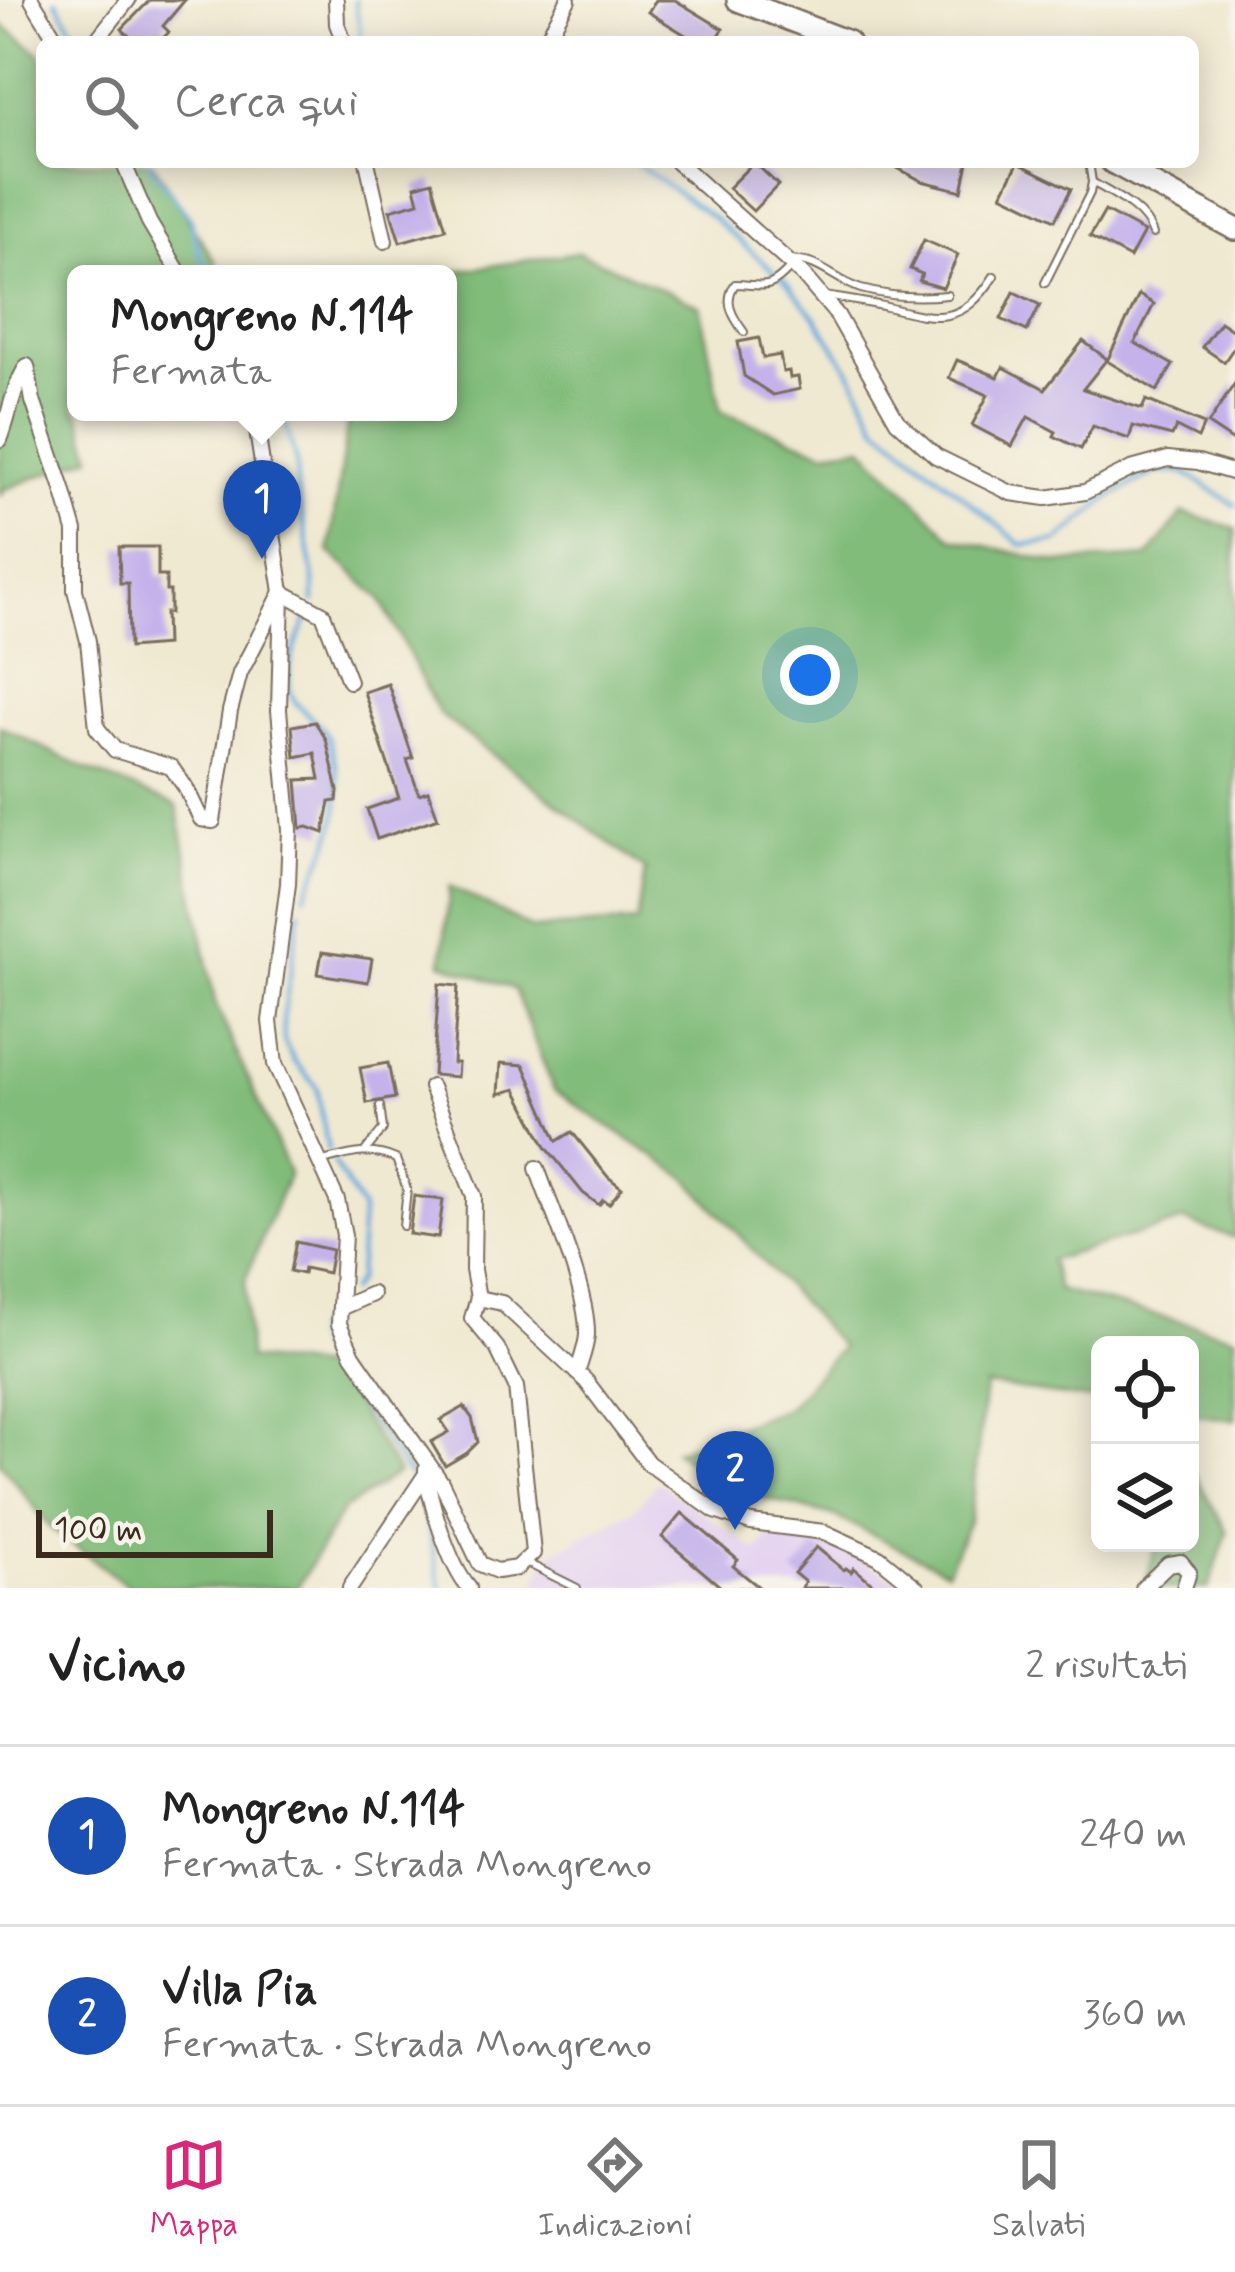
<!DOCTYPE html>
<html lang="it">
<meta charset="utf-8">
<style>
body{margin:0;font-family:Mynerve,sans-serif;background:#f6f6f6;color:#222}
.controls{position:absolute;right:36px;bottom:36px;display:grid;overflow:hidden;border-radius:18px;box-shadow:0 6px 30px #0003}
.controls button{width:108px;height:108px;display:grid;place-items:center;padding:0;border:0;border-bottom:3px solid #e0e0e0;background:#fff;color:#222;font:60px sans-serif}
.scale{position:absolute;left:36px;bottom:30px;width:237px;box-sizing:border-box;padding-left:12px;border:6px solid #3b2a1e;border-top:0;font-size:33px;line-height:42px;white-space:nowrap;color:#3b2a1e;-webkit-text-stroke:9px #f7f3e8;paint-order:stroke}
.you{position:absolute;left:810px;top:675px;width:42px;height:42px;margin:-30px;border:9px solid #fff;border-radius:50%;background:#1a73e8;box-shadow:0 0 0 18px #1a73e833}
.badge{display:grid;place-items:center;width:78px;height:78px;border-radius:50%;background:#db2777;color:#fff;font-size:39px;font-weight:700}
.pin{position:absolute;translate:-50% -99px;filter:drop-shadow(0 3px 6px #0008)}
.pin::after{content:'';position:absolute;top:63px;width:42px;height:36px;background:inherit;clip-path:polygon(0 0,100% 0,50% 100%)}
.popup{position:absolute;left:67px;top:265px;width:390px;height:156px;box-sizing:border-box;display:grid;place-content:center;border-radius:18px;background:#fff;filter:drop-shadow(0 3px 9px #0005);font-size:39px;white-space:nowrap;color:#767676}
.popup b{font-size:45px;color:#222}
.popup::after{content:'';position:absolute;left:50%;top:100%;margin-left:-24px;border:24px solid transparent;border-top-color:#fff}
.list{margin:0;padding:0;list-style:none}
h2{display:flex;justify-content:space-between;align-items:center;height:156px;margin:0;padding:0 48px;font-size:51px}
h2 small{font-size:39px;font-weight:400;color:#767676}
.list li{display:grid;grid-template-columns:78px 1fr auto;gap:36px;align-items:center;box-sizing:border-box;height:180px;padding:0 48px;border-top:3px solid #e0e0e0}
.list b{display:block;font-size:45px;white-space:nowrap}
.list p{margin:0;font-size:39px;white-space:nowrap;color:#767676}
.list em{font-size:39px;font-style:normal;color:#767676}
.icon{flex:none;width:66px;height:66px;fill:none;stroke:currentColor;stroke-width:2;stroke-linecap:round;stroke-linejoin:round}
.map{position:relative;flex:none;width:1235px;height:1588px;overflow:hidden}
.search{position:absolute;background:#fff;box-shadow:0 6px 30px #0003;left:36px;right:36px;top:36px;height:132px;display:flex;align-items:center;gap:30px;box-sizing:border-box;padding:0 42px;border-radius:18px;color:#767676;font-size:45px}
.sheet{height:516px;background:#fff}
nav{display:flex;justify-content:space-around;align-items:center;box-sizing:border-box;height:168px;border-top:3px solid #e0e0e0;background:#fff;font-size:33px;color:#767676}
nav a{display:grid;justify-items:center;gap:6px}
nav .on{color:#db2777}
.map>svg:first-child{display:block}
</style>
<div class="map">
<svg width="1235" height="1588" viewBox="0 0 1235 1588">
<rect width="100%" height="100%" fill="#f7f3e8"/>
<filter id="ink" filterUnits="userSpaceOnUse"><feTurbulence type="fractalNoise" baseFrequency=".00833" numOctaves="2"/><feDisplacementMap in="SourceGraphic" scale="24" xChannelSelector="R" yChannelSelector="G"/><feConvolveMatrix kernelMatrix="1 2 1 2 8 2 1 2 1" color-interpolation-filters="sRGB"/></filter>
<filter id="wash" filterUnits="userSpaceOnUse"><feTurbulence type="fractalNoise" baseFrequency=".004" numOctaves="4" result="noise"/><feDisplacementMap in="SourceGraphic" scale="48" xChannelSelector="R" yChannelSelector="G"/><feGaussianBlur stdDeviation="2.7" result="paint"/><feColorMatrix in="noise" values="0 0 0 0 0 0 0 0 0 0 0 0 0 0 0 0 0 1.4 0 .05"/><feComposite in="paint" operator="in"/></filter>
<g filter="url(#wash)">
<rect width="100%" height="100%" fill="#f0e9d1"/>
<!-- built -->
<path fill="#e5d3f1" d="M657 1482 757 1551 772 1534 828 1540 896 1580 903 1588H535L548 1555 635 1509Z"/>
<!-- forest -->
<g fill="#81bc7a" stroke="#5e734c" stroke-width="3">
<path d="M0 23 42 55V162H152L216 263 209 274H76V380L72 392 76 412H79L92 456 3 490 0 497Z"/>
<path d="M578 252 700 306 721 411 824 451 863 446 952 538 1058 563 1148 557 1183 513 1235 528V1238L1184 1221 1050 1260 1058 1290 1235 1336V1420L1190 1414V1345H1100V1401L985 1385 970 1519 947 1571 834 1516 726 1488 675 1451 788 1407 841 1347 687 1178 554 1090 514 989 442 963 450 886 533 929 637 922 645 870 439 714 380 598 329 551 349 412H448V274H440Z"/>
<path d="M0 726 86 769 177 806 215 1002 289 1173 245 1280 248 1359 332 1369 398 1473 342 1511 297 1588H130L49 1526 0 1462Z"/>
<path d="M1190 1466 1227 1532 1209 1588H1145L1156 1543H1190Z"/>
</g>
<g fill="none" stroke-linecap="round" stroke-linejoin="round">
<!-- stream -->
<g stroke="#68abdd" stroke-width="4.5">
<path d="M56 0 81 42"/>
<path d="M355 0 362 42"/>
<path d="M147 162 191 219 200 256 213 274"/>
<path d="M634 162 712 217 786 282 816 318 852 374 877 425 1022 545 1058 541 1108 498 1156 472H1184L1235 505"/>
<path d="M282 412 296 462 297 489 314 578V602"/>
<path d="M305 895C328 851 347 812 335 762 333 753 331 743 327 735 319 718 296 711 291 693 284 666 299 638 310 613"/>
<path d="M300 911 283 1020 284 1041 294 1061 317 1087 328 1151"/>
<path d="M333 1162 362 1210 358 1279 350 1291"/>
<path d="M329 1307 315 1329 314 1338 322 1358 363 1409 410 1476"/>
<path d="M421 1492 441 1588"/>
</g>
</g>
<g id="blocks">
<!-- building -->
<g fill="#c5b2eb">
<path d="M150 0H185L163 26 169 32 159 42H135L122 29Z"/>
<path d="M656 0H675L723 29 715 42H697L648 12Z"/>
<path d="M754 162 778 185 753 211 728 188Z"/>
<path d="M886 162H968L962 191 922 181Z"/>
<path d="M1018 163 1071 189 1055 220 1002 194Z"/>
<path d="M432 181 446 229 400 242 390 210 419 202 415 186Z"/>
<path d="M1105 211 1144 232 1130 258 1090 237Z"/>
<path d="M924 240 958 255 943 288 919 281 922 274 910 269Z"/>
<path d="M1014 292 1040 305 1027 331 1001 319Z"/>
<path d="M1139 295 1154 304 1135 343 1173 365 1157 391 1107 361Z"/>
<path d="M1220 322 1235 332V346L1224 362 1202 347Z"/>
<path d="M759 338 763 358 780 355 783 372 789 371 790 378 798 377 800 389 773 395 744 376 738 342Z"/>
<path d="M1083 341 1107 359 1083 389 1142 409 1146 400 1204 424 1198 438 1176 427 1172 436 1133 426 1129 439 1093 426 1081 449 1054 436 1056 432 1028 417 1012 446 972 425 988 395 949 378 957 360 998 377 1003 367 1045 389Z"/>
<path d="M1235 383V442L1208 424Z"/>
<path d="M119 547H158V576H166V591H170V613H165L166 645 129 648 128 583H120Z"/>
<path d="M388 684 413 758 407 760 419 794 428 791 438 818 377 839 367 809 399 798 364 692Z"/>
<path d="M315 722 326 739 338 791 337 801 330 802 324 833 308 827 301 828 297 780 320 779 315 753 295 757 292 726Z"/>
<path d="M322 952 372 959 368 982 318 974Z"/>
<path d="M439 984 458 986 453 1063H458L457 1077 433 1075Z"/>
<path d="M388 1063 395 1098 367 1103 360 1068Z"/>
<path d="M501 1063 524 1065 557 1141 572 1132 608 1177 622 1188 609 1204 603 1200 599 1205 583 1193 546 1147 516 1089 499 1094Z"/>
<path d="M414 1196 443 1200 438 1238 409 1234Z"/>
<path d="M296 1242 332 1250 328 1273 304 1268 303 1274 290 1271Z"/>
<path d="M464 1407 472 1418 478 1442 467 1453 445 1466 431 1442 449 1432 441 1420Z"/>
<path d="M682 1513 738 1560 733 1566 760 1588H722L662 1537Z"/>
<path d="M816 1547 844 1570 846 1568 851 1572 854 1568 878 1588H801L805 1582 794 1573Z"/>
</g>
</g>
</g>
<g filter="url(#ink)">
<use href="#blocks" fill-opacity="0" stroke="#7a6d5d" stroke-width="3"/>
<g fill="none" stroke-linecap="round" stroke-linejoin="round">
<!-- lane casing -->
<g stroke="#7a6d5d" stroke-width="10">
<g id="lane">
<path d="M1092 182C1114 195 1145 209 1153 234"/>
<path d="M792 261C817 258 837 282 861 289 890 297 918 298 947 295"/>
<path d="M1045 283 1090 193 1092 182 1089 162"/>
<path d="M824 296C844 299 863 302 883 306 935 319 961 328 994 276"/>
<path d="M744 332C733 317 723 302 735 284 765 285 768 292 790 268"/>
<path d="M366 1150 383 1129 380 1106"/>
<path d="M323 1161C350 1154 369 1147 396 1159L407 1189 403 1226"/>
<path d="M527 1563 577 1588"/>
</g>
</g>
<!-- street casing -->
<g stroke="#7a6d5d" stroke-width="18">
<g id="street">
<path d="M32 0 58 42"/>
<path d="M336 0 337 24 344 42"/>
<path d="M95 42 128 0"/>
<path d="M545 42 568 0"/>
<path d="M123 162 149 222 180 274"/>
<path d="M367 162 385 241"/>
<path d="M677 162 802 274 837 315 897 421 936 456 1011 493 1046 498 1085 492 1131 469 1168 459 1198 462 1235 473"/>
<path d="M249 412 257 431 282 592 279 710 290 829 288 884 270 1021 275 1064 337 1200 344 1235 339 1324 353 1355 441 1482 480 1564 497 1571 517 1568 533 1553 516 1387 497 1348 472 1318 478 1298 502 1303 586 1381 648 1463 715 1511 751 1523 824 1532 879 1557 917 1588"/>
<path d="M0 440C10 415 12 389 27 366L33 401 63 489 75 531V590L88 641 97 728 115 750 171 767 186 788 201 819 213 821 230 711 240 673 282 592 323 614 349 681"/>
<path d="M431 1087 474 1196 473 1270 478 1298"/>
<path d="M537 1168C552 1212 588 1290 587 1335 586 1348 581 1360 577 1373"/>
<path d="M340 1308 372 1294"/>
<path d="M426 1470C429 1500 449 1565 469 1588"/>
<path d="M350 1588 426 1474"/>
<path d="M1143 1588 1168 1564 1181 1562 1189 1572 1184 1588"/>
</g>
</g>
<!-- primary casing -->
<g stroke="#7a6d5d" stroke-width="26">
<g id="primary">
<path d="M738 0 848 42"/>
<path d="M1112 162 1235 229"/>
</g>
</g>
<!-- lane -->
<use href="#lane" stroke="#fff" stroke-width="6"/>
<!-- street -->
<use href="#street" stroke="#fff" stroke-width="14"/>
<!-- primary -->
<use href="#primary" stroke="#fff" stroke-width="21"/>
</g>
</g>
</svg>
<div class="controls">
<button><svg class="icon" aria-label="locate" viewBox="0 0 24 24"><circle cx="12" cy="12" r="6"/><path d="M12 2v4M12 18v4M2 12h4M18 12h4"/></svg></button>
<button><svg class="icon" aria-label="layers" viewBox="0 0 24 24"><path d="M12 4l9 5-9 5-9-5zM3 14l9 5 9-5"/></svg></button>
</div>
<div class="scale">100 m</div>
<div class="you"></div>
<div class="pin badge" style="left:262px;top:559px;background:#1a4fb4">1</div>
<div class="popup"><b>Mongreno N.114</b>Fermata</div>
<div class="pin badge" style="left:735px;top:1530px;background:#1a4fb4">2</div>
<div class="search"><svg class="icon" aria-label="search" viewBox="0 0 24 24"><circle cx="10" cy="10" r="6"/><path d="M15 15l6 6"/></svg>Cerca qui</div>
</div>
<section class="sheet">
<h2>Vicino<small>2 risultati</small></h2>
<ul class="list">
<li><span class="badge" style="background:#1a4fb4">1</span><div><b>Mongreno N.114</b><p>Fermata · Strada Mongreno</p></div><em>240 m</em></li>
<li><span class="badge" style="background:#1a4fb4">2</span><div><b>Villa Pia</b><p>Fermata · Strada Mongreno</p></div><em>360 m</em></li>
</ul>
</section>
<nav>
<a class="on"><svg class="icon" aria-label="map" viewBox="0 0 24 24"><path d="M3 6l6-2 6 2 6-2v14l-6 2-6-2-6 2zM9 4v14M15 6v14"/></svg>Mappa</a>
<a><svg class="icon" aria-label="directions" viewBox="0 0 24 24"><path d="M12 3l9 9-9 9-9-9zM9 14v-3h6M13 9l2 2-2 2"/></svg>Indicazioni</a>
<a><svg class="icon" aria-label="saved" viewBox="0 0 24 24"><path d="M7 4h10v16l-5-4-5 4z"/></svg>Salvati</a>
</nav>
